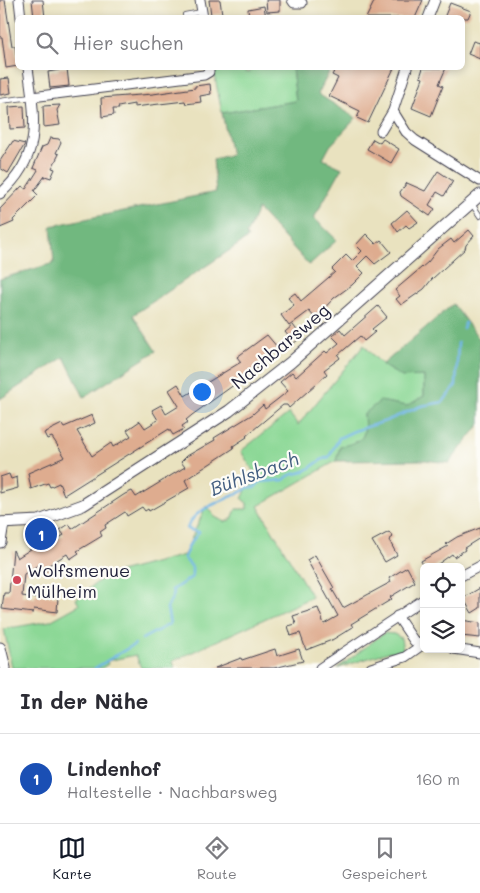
<!DOCTYPE html>
<html lang="de">
<meta charset="utf-8">
<style>
body{margin:0;font-family:Mali,sans-serif;background:#f2f2f3;color:#2b2b33}
.controls{position:absolute;right:15px;bottom:15px;display:grid;overflow:hidden;border-radius:8px;box-shadow:0 2px 8px #0003}
.controls button{width:45px;height:45px;display:grid;place-items:center;padding:0;border:0;border-bottom:1px solid #e1e1e2;background:#fff;color:#2b2b33;font:25px sans-serif}
.you{position:absolute;left:201px;top:391px;width:18px;height:18px;margin:-12px;border:4px solid #fff;border-radius:50%;background:#1a73e8;box-shadow:0 0 0 8px #1a73e833}
.badge{display:grid;place-items:center;width:32px;height:32px;border-radius:50%;background:#111827;color:#fff;font-size:16px;font-weight:700}
.pin{position:absolute;translate:-50% -50%;border:2px solid #fff;box-shadow:0 1px 5px #0006}
.list{margin:0;padding:0;list-style:none}
h2{display:flex;justify-content:space-between;align-items:center;height:65px;margin:0;padding:0 20px;font-size:21px}
h2 small{font-size:16px;font-weight:400;color:#7c7c81}
.list li{display:grid;grid-template-columns:32px 1fr auto;gap:15px;align-items:center;box-sizing:border-box;height:90px;padding:0 20px;border-top:1px solid #e1e1e2}
.list b{display:block;font-size:19px;white-space:nowrap}
.list p{margin:0;font-size:16px;white-space:nowrap;color:#7c7c81}
.list em{font-size:16px;font-style:normal;color:#7c7c81}
.icon{flex:none;width:28px;height:28px;fill:none;stroke:currentColor;stroke-width:2;stroke-linecap:round;stroke-linejoin:round}
.map{position:relative;flex:none;width:480px;height:668px;overflow:hidden}
.search{position:absolute;background:#fff;box-shadow:0 2px 8px #0003;left:15px;right:15px;top:15px;height:55px;display:flex;align-items:center;gap:12px;box-sizing:border-box;padding:0 18px;border-radius:8px;color:#7c7c81;font-size:19px}
.sheet{height:155px;background:#fff}
nav{display:flex;justify-content:space-around;align-items:center;box-sizing:border-box;height:70px;border-top:1px solid #e1e1e2;background:#fff;font-size:14px;color:#7c7c81}
nav a{display:grid;justify-items:center;gap:2px}
nav .on{color:#111827}
.map>svg:first-child{display:block}
</style>
<div class="map">
<svg width="480" height="668" viewBox="0 0 480 668">
<rect width="100%" height="100%" fill="#fdfcf7"/>
<filter id="ink" filterUnits="userSpaceOnUse"><feTurbulence type="fractalNoise" baseFrequency=".02" numOctaves="2"/><feDisplacementMap in="SourceGraphic" scale="10" xChannelSelector="R" yChannelSelector="G"/><feConvolveMatrix kernelMatrix="1 2 1 2 8 2 1 2 1" color-interpolation-filters="sRGB"/></filter>
<filter id="wash" filterUnits="userSpaceOnUse"><feTurbulence type="fractalNoise" baseFrequency=".0096" numOctaves="4" result="noise"/><feDisplacementMap in="SourceGraphic" scale="20" xChannelSelector="R" yChannelSelector="G"/><feGaussianBlur stdDeviation="1.12" result="paint"/><feColorMatrix in="noise" values="0 0 0 0 0 0 0 0 0 0 0 0 0 0 0 0 0 1.4 0 .05"/><feComposite in="paint" operator="in"/></filter>
<g filter="url(#wash)">
<rect width="100%" height="100%" fill="#e9e2bf"/>
<!-- green -->
<g fill="#8cd896" stroke="#577d68">
<path d="M213 68H245L246 73 250 72 249 68H292L296 101 222 113Z"/>
<path d="M364 345C385 369 392 377 424 376V396L407 406 364 414C366 440 364 440 340 447L336 461 258 506 312 597 173 661 175 668H141L136 655 107 661 108 664 102 668H12L4 629 50 621 79 605 76 599 105 576 184 555 206 506 215 517 225 522 232 519 236 509H247V503L242 499 247 488 259 481 241 451 289 413 298 425Z"/>
<path d="M384 633 394 634 401 638 403 650 392 654 391 651 338 668Z"/>
</g>
<!-- forest -->
<g fill="#71b87f" stroke="#4a6d5d">
<path d="M292 68H331L318 94 356 118 330 146 323 159 342 168 314 218 337 240 309 265 258 209 246 235 248 238 133 315 156 351 84 397 64 357 0 399V279L54 263 51 226 216 192 213 159 231 155 222 113 296 101Z"/>
<path d="M453 304 480 340V424L449 463 425 460 336 461 340 447C364 440 366 440 364 414L380 401 407 406 424 396V376L402 377 382 365Z"/>
</g>
<g fill="none" stroke-linecap="round" stroke-linejoin="round">
<!-- stream -->
<g stroke="#71b6e7" stroke-width="2.5">
<path d="M463 328 465 323"/>
<path d="M142 639 170 624 167 608 174 594 172 590 192 577V567L184 558 189 545 199 532 187 529C194 505 230 501 249 487L254 488 260 482 284 480C291 472 296 475 305 471 315 466 317 460 329 457L339 438 354 431 386 421 421 406 443 402 456 385 458 343"/>
<path d="M95 668 135 644"/>
</g>
</g>
<g id="blocks">
<!-- building -->
<g fill="#deac8f">
<path d="M0 0H5L12 46H15L18 66 6 68 2 37H0Z"/>
<path d="M32 0H43L45 18H34Z"/>
<path d="M209 0H220L222 14 211 15Z"/>
<path d="M266 0H280V11L267 12Z"/>
<path d="M375 0H423L415 18H366Z"/>
<path d="M450 3 471 11 468 18H444Z"/>
<path d="M264 6 266 18H249L248 9Z"/>
<path d="M473 41 480 43V59L468 54Z"/>
<path d="M58 68H67L69 86 50 88 48 72 59 70Z"/>
<path d="M336 68H394L368 123 357 118 360 111 329 96 338 78 332 75Z"/>
<path d="M423 68H446L439 84 443 86 431 116 412 108 423 78 420 77Z"/>
<path d="M9 78 11 93 0 95V79Z"/>
<path d="M210 84 211 94 200 96 201 102 186 104 185 101 134 107V104L118 107 119 109H113L114 115 102 117 101 98 153 94 195 88V86Z"/>
<path d="M60 105 57 110 60 125 44 127 43 106Z"/>
<path d="M24 106 25 128 10 129 9 107Z"/>
<path d="M50 138 59 139 61 142 56 153 59 154 52 168 55 169 51 178 45 176 34 191 38 195 13 220 14 222 0 228V209L22 186 26 189 38 170 33 168 42 147 47 145Z"/>
<path d="M373 139 380 143 383 139 399 149 391 163 367 149Z"/>
<path d="M13 141 25 144 8 173 0 168V161Z"/>
<path d="M438 171 453 181 444 196 437 192 429 205 435 209 430 216 401 196 400 192 407 183 425 191Z"/>
<path d="M407 210 418 222 409 228 406 225 398 232 392 223Z"/>
<path d="M469 230 474 236 466 245 465 249 432 279 424 289 401 305 396 299 400 296 395 290 428 262 438 249 451 239 454 243Z"/>
<path d="M366 234 376 244 381 240 391 252 375 264 367 256 357 266 364 273 352 285 334 298 315 318 309 311 289 326 281 315 294 305 288 298 295 293 301 301 335 272 332 269 346 255 352 261 362 251 356 245Z"/>
<path d="M378 306 387 317 372 329 375 332 364 341 360 336 338 355 340 358 324 370 327 374 289 408 287 405H283L246 436 247 437 233 446 234 448 185 480 189 488 149 511 148 509 145 511 142 507 127 516 125 512 105 525 106 528 100 532 102 536 77 551 79 553 70 559 67 554 49 565 51 568 44 572 38 565 24 574 22 596 35 598V594L58 597 57 612 34 609 33 613 2 609 4 593H9L13 550 17 558 37 545 40 549 64 535 60 530 69 524 72 529 125 494 132 491 136 497 185 467 181 462 187 456 215 440 214 438 253 414 263 405 265 409 278 399 288 391 280 382 292 372 296 377 325 351 327 353 339 343 332 336 340 329 345 335Z"/>
<path d="M293 325 302 337 294 343 285 332Z"/>
<path d="M267 335 278 348 262 362 263 364 192 415 186 420 188 422 182 426 184 429 173 435 169 429 64 495 59 483 50 487 48 483 31 489 28 473 65 457 52 437 47 439 44 433 62 424 64 427 92 415 95 423 77 431 92 456 111 443 113 447 131 436 127 430 140 421 145 428 158 420 152 410 161 405 166 414 179 406 169 390 178 384 185 396 241 362 237 357Z"/>
<path d="M9 474 11 479 17 477 18 488 0 493V477Z"/>
<path d="M480 528V538L464 548 465 550 454 557 452 554 434 567H424L421 561 448 546 446 544 457 537Z"/>
<path d="M389 532 393 537 389 540 397 555 385 562 372 541Z"/>
<path d="M315 555 334 588 332 589 343 608 391 582 389 578 407 567 415 582 390 597 392 599 351 624 353 627 332 640 306 650 300 633 291 636 288 626 296 624 293 616 318 608 324 624 338 616 307 560Z"/>
<path d="M480 588V608L472 613 463 598Z"/>
<path d="M461 620 480 623V638L461 636Z"/>
<path d="M275 649 277 656 299 649 303 661 274 668H215L241 658 242 660Z"/>
</g>
</g>
</g>
<g filter="url(#ink)">
<use href="#blocks" fill-opacity="0" stroke="#403f4f" stroke-width="1"/>
<g fill="none" stroke-linecap="round" stroke-linejoin="round">
<!-- service casing -->
<g stroke="#403f4f" stroke-width="6">
<g id="service">
<path d="M185 15 202 12"/>
<path d="M0 101 32 97"/>
<path d="M472 204 480 216"/>
</g>
</g>
<!-- minor casing -->
<g stroke="#403f4f" stroke-width="11">
<g id="minor">
<path d="M19 0 21 18"/>
<path d="M200 0 203 18"/>
<path d="M292 0 294 3H302"/>
<path d="M428 18 435 0"/>
<path d="M32 97 204 75 209 72V68"/>
<path d="M393 111 406 132 415 140 480 181"/>
<path d="M381 131 393 111 407 68"/>
<path d="M0 194C43 156 35 119 28 68"/>
<path d="M461 576 480 566"/>
<path d="M397 616 414 641 424 645"/>
<path d="M454 649 480 653"/>
<path d="M320 668 424 599"/>
<path d="M371 668 405 657 422 645"/>
</g>
</g>
<!-- tertiary casing -->
<g stroke="#403f4f" stroke-width="13">
<g id="tertiary">
<path d="M0 523 39 521 83 505 229 411 291 362 480 195"/>
<path d="M0 542 3 523"/>
<path d="M0 648 5 668"/>
</g>
</g>
<!-- service -->
<use href="#service" stroke="#fff" stroke-width="4.5"/>
<!-- minor -->
<use href="#minor" stroke="#fff" stroke-width="9"/>
<!-- tertiary -->
<use href="#tertiary" stroke="#fff" stroke-width="11"/>
</g>
</g>
<!-- markers -->
<circle fill="#d1495b" stroke="#fdfcf7" stroke-width="2" cx="17" cy="580" r="5"/>
<g text-anchor="middle" dominant-baseline="central" stroke-width="4.5" stroke-linejoin="round" paint-order="stroke">
<!-- street labels -->
<g font-size="18" fill="#22223b" stroke="#fdfcf7">
<text transform="translate(280 346) rotate(-40)">Nachbarsweg</text>
</g>
<!-- poi labels -->
<g font-size="18" fill="#22223b" stroke="#fdfcf7" text-anchor="start">
<text x="27" y="570">Wolfsmenue<tspan x="27" dy="21">Mülheim</tspan></text>
</g>
<!-- water labels -->
<g font-size="19" font-style="italic" fill="#425d80" stroke="#fdfcf7">
<text transform="translate(254 473) rotate(-20)">Bühlsbach</text>
</g>
</g>
</svg>
<div class="controls">
<button><svg class="icon" aria-label="locate" viewBox="0 0 24 24"><circle cx="12" cy="12" r="6"/><path d="M12 2v4M12 18v4M2 12h4M18 12h4"/></svg></button>
<button><svg class="icon" aria-label="layers" viewBox="0 0 24 24"><path d="M12 4l9 5-9 5-9-5zM3 14l9 5 9-5"/></svg></button>
</div>
<div class="you"></div>
<div class="pin badge" style="left:41px;top:534px;background:#1a4fb4">1</div>
<div class="search"><svg class="icon" aria-label="search" viewBox="0 0 24 24"><circle cx="10" cy="10" r="6"/><path d="M15 15l6 6"/></svg>Hier suchen</div>
</div>
<section class="sheet">
<h2>In der Nähe<small></small></h2>
<ul class="list">
<li><span class="badge" style="background:#1a4fb4">1</span><div><b>Lindenhof</b><p>Haltestelle · Nachbarsweg</p></div><em>160 m</em></li>
</ul>
</section>
<nav>
<a class="on"><svg class="icon" aria-label="map" viewBox="0 0 24 24"><path d="M3 6l6-2 6 2 6-2v14l-6 2-6-2-6 2zM9 4v14M15 6v14"/></svg>Karte</a>
<a><svg class="icon" aria-label="directions" viewBox="0 0 24 24"><path d="M12 3l9 9-9 9-9-9zM9 14v-3h6M13 9l2 2-2 2"/></svg>Route</a>
<a><svg class="icon" aria-label="saved" viewBox="0 0 24 24"><path d="M7 4h10v16l-5-4-5 4z"/></svg>Gespeichert</a>
</nav>
